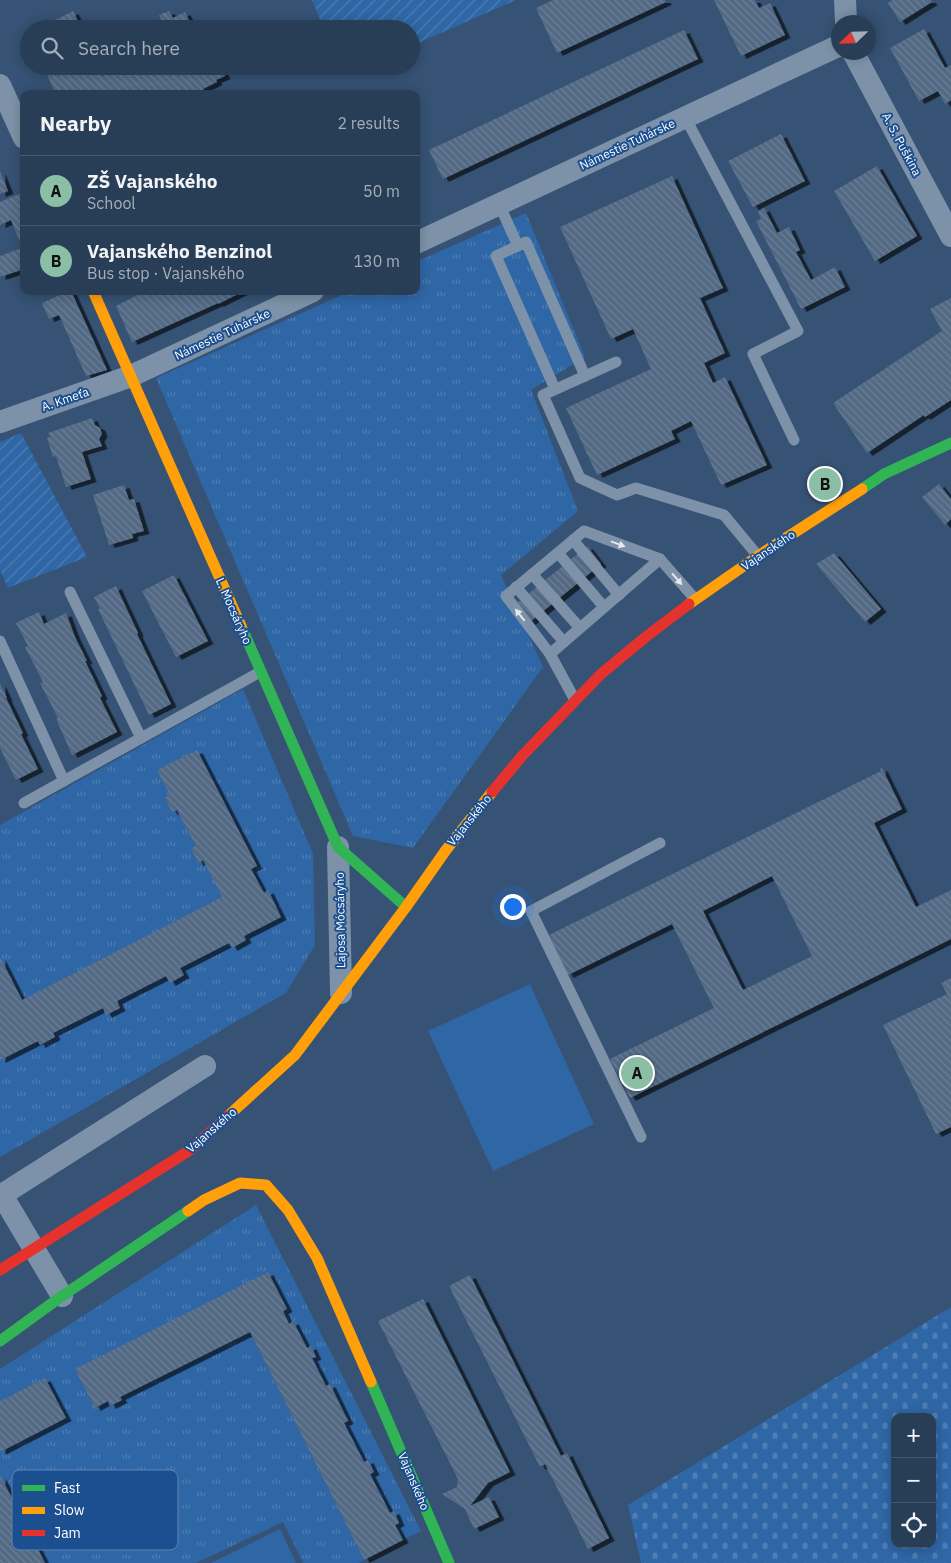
<!DOCTYPE html>
<meta charset="utf-8">
<style>
body{margin:0;font-family:"IBM Plex Sans",sans-serif;background:#30455d;color:#f1f3f6}
.controls{position:absolute;right:15px;bottom:15px;display:grid;overflow:hidden;border-radius:10px;box-shadow:0 2px 12px #0003}
.controls button{width:45px;height:45px;display:grid;place-items:center;padding:0;border:0;border-bottom:1px solid #44576d;background:#283e57;color:#f1f3f6;font:25px sans-serif}
.compass{position:absolute;left:831px;top:15px;width:45px;height:45px;border-radius:50%;background:#283e57;box-shadow:0 2px 12px #0003;rotate:247deg}
.you{position:absolute;left:512px;top:906px;width:18px;height:18px;margin:-12px;border:4px solid #fff;border-radius:50%;background:#1a73e8;box-shadow:0 0 0 8px #1a73e833}
.badge{display:grid;place-items:center;width:32px;height:32px;border-radius:50%;background:#8abfa5;color:#111;font-size:16px;font-weight:700}
.pin{position:absolute;translate:-50% -50%;border:2px solid #fff;box-shadow:0 1px 5px #0006}
.list{margin:0;padding:0;list-style:none}
h2{display:flex;justify-content:space-between;align-items:center;height:65px;margin:0;padding:0 20px;font-size:21px}
h2 small{font-size:16px;font-weight:400;color:#a5aeba}
.list li{display:grid;grid-template-columns:32px 1fr auto;gap:15px;align-items:center;box-sizing:border-box;height:70px;padding:0 20px;border-top:1px solid #44576d}
.list b{display:block;font-size:19px;white-space:nowrap}
.list p{margin:0;font-size:16px;white-space:nowrap;color:#a5aeba}
.list em{font-size:16px;font-style:normal;color:#a5aeba}
.icon{flex:none;width:28px;height:28px;fill:none;stroke:currentColor;stroke-width:2;stroke-linecap:round;stroke-linejoin:round}
.map{position:relative;flex:none;width:951px;height:1563px;overflow:hidden}
.search{position:absolute;background:#283e57;box-shadow:0 2px 12px #0003;left:20px;top:20px;width:400px;height:55px;display:flex;align-items:center;gap:12px;box-sizing:border-box;padding:0 18px;border-radius:28px;color:#a5aeba;font-size:19px}
.panel{position:absolute;background:#283e57;box-shadow:0 2px 12px #0003;left:20px;top:90px;width:400px;height:205px;border-radius:10px}
.map>svg:first-child{display:block}
</style>
<div class="map">
<svg width="951" height="1563" viewBox="0 0 951 1563">
<defs>
<pattern id="grass-tufts" width="24" height="20" patternUnits="userSpaceOnUse" patternTransform="scale(1.25)"><rect width="24" height="20" fill="#2f66a5"/><path d="M3 7l-1-3M5 7V3M7 7l1-3M15 17l-1-3M17 17v-4M19 17l1-3" fill="none" stroke="#4e7db2"/></pattern>
<pattern id="cemetery-stones" width="16" height="16" patternUnits="userSpaceOnUse" patternTransform="scale(1.25)"><rect width="16" height="16" fill="#2f66a5"/><path d="M2 7V4a2 2 0 0 1 4 0v3zM10 15v-3a2 2 0 0 1 4 0v3z" fill="#4e7db2"/></pattern>
<pattern id="garden-furrows" width="10" height="10" patternUnits="userSpaceOnUse" patternTransform="scale(1.25)"><rect width="10" height="10" fill="#2f66a5"/><path d="M-1 1l2-2M0 10L10 0M9 11l2-2" fill="none" stroke="#4e7db2"/></pattern>
<pattern id="building-back-hatch" width="6" height="6" patternUnits="userSpaceOnUse" patternTransform="scale(1.25)"><rect width="6" height="6" fill="#526984"/><path d="M-1 5l2 2M0 0l6 6M5-1l2 2" fill="none" stroke="#6c8096"/></pattern>
<filter id="shadow"><feDropShadow dx="5.5" dy="3" stdDeviation="0" flood-color="#0009"/></filter>
</defs>
<rect width="100%" height="100%" fill="#365274"/>
<!-- grass -->
<g fill="url(#grass-tufts)">
<path d="M526 213 585 357 531 390 578 511 501 575 543 667 413 848 353 836 156 378 351 291H416V262Z"/>
<path d="M243 689 313 854 315 945 286 993 0 1157V825Z"/>
<path d="M256 1205 421 1531 403 1540 395 1525 399 1522 394 1511 390 1513 370 1474 374 1471 368 1460 364 1462 344 1423 348 1421 330 1384 326 1386 312 1358 315 1356 311 1346 307 1348 293 1322 289 1324 283 1311 287 1309 268 1272 76 1369 96 1408 108 1401 110 1406 122 1400 120 1397 250 1332 364 1560 359 1563H303L283 1522 196 1563H45L0 1475V1452L66 1418 45 1378 0 1401V1369Z"/>
</g>
<!-- cemetery -->
<path fill="url(#cemetery-stones)" fill-rule="evenodd" d="M951 1307V1563H641L628 1505ZM895 1417H932V1544H895Z"/>
<!-- park -->
<g fill="#2f66a5">
<path d="M530 984 594 1124 493 1171 428 1031Z"/>
<path d="M280 1529 296 1563H211Z"/>
</g>
<!-- garden -->
<g fill="url(#garden-furrows)">
<path d="M312 0H516L411 46V29H324Z"/>
<path d="M21 433 87 557 8 588 0 570V442Z"/>
</g>
<!-- building -->
<g fill="url(#building-back-hatch)" fill-rule="evenodd" filter="url(#shadow)">
<path d="M553 0H665L666 2 557 53 536 8Z"/>
<path d="M714 0H755L759 8 770 3 785 35 741 56Z"/>
<path d="M893 0H930L932 2 900 22 888 3Z"/>
<path d="M73 11 82 29H38Z"/>
<path d="M169 11 173 18 185 12 193 29H149L163 23 159 15Z"/>
<path d="M924 29 945 68 951 65V100L945 104 938 91 919 101 890 48Z"/>
<path d="M684 30 698 59 443 179 429 150Z"/>
<path d="M43 66H98L102 76 125 66H220L225 76 216 80 217 82 203 89 205 94H56Z"/>
<path d="M781 134 805 181 753 207 728 161Z"/>
<path d="M877 166 917 236 875 261 834 191Z"/>
<path d="M0 171 8 191 0 194Z"/>
<path d="M672 176 723 288 700 298 725 353 704 363 713 383 725 377 767 465 721 485 691 421 671 431 675 439 597 475 566 408 651 369 633 329 611 339 560 227Z"/>
<path d="M24 192V241L20 242 11 220 0 225V202Z"/>
<path d="M764 208 777 233 789 227 800 250 796 252 811 280 835 267 845 287 801 309 756 221 761 219 758 212Z"/>
<path d="M24 247V269L0 277V256Z"/>
<path d="M69 291H71L107 370 86 376 59 315 49 319 42 303Z"/>
<path d="M145 291H244L218 304V303L132 342 116 306Z"/>
<path d="M951 298V400L925 417 924 415 867 453 833 403 942 331 930 309Z"/>
<path d="M92 418 95 425 100 428 102 434 99 439 102 446 82 452 91 479 66 487 56 456 53 457 47 438 50 437 48 433Z"/>
<path d="M939 484 951 499V519L945 525 922 497Z"/>
<path d="M124 485 129 500 134 499 144 531 132 534 133 538 109 545 93 495Z"/>
<path d="M587 546 601 564 530 622 516 604Z"/>
<path d="M834 553 881 609 865 622 816 564Z"/>
<path d="M174 575 208 641 176 657 142 591Z"/>
<path d="M116 586 138 633 137 634 171 704 149 715 98 609H100L94 597Z"/>
<path d="M39 612 44 624 66 613 75 637 87 661H85L102 696 100 698 117 732 72 755 56 719 58 718 40 683 43 682 25 647 28 646 16 623Z"/>
<path d="M0 683 7 698H6L23 733 21 734 38 769 16 780 0 748Z"/>
<path d="M197 750 257 866 251 869 264 893 268 890 281 917 244 936 246 940 232 948 229 943 180 968 184 975 170 983 166 976 117 1001 120 1008 106 1015 103 1008 53 1033 55 1037 40 1045 38 1041 0 1060V957L22 1000 222 897 203 860 198 863 194 854 191 848 196 846 177 810 172 812 165 798 170 795 157 770Z"/>
<path d="M882 768 902 809 874 823 916 907 951 890V939L630 1098 610 1059 714 1008 672 924 568 975 549 935 881 771 880 769ZM772 876 812 956 743 990 703 911Z"/>
<path d="M951 978V1127L936 1134 883 1025 947 994 941 983Z"/>
<path d="M268 1272 287 1309 283 1311 289 1324 293 1321 307 1348 311 1346 316 1357 312 1358 326 1386 330 1384 348 1421 344 1423 364 1462 368 1460 374 1472 370 1474 390 1513 394 1511 399 1523 395 1525 403 1540 364 1560 250 1332 120 1397 122 1400 110 1406 108 1401 95 1408 75 1369Z"/>
<path d="M470 1275 561 1456 567 1453 609 1538 588 1549 545 1464 540 1467 449 1286Z"/>
<path d="M423 1299 510 1472 488 1483 470 1506 489 1497 499 1517 474 1529 465 1509 442 1494 457 1487 458 1479 378 1321Z"/>
<path d="M45 1378 66 1418 0 1452V1401Z"/>
<path d="M0 1475 45 1563H0Z"/>
</g>
<g fill="none" stroke-linecap="round" stroke-linejoin="round">
<!-- lane -->
<g stroke="#7d92a8" stroke-width="11">
<path d="M685 117 798 331 753 354 794 440"/>
<path d="M499 204 518 246"/>
<path d="M585 376 616 362"/>
<path d="M555 389 496 256 526 242 585 376 543 395 580 478 617 495 636 488 724 515 758 556"/>
<path d="M573 540 619 595"/>
<path d="M558 553 604 607"/>
<path d="M532 574 580 628"/>
<path d="M516 587 564 642"/>
<path d="M70 592 141 738"/>
<path d="M0 641 64 781"/>
<path d="M550 654 506 596 584 531 660 559"/>
<path d="M575 700 550 654 660 559 695 599"/>
<path d="M24 803 260 672"/>
<path d="M641 1137 531 911 660 843"/>
</g>
<!-- street -->
<g stroke="#7d92a8" stroke-width="22">
<path d="M845 0 846 22"/>
<path d="M853 52 951 236"/>
<path d="M0 85 24 138"/>
<path d="M416 243 838 46"/>
<path d="M0 422 131 376 313 291"/>
<path d="M338 847 341 993"/>
<path d="M2 1195 62 1296"/>
<path d="M0 1196 205 1066"/>
</g>
<!-- fast -->
<g stroke="#30b455" stroke-width="11">
<path d="M862 489 884 474 951 443"/>
<path d="M241 626 338 847 406 907"/>
<path d="M0 1341 62 1296 188 1211"/>
<path d="M371 1382 449 1563"/>
</g>
<!-- slow -->
<g stroke="#ff9f0a" stroke-width="11">
<path d="M93 291 241 626"/>
<path d="M689 604 761 554 862 489"/>
<path d="M228 1116 295 1055 406 907 446 850 492 792"/>
<path d="M188 1211 204 1200 240 1183 266 1185 288 1210 317 1258 371 1382"/>
</g>
<!-- jam -->
<g stroke="#e5322d" stroke-width="11">
<path d="M492 792 522 756 601 674 647 636 689 604"/>
<path d="M0 1270 190 1150 228 1116"/>
</g>
</g>
<!-- one-way arrows -->
<defs><path id="oneway-solid" d="M-6-.8H1V-3.2L6.5 0L1 3.2V.8H-6Z" transform="scale(1.25)"/></defs>
<g fill="#e5e9ee">
<use href="#oneway-solid" transform="translate(618 544) rotate(20)"/>
<use href="#oneway-solid" transform="translate(677 579) rotate(49)"/>
<use href="#oneway-solid" transform="translate(520 615) rotate(-128)"/>
</g>
<g text-anchor="middle" dominant-baseline="central" stroke-width="4" stroke-linejoin="round" paint-order="stroke">
<!-- street labels -->
<g font-size="12" fill="#fff" stroke="#1b4f8f">
<text transform="translate(627 144) rotate(-25)">Námestie Tuhárske</text>
<text transform="translate(902 144) rotate(62)">A. S. Puškina</text>
<text transform="translate(222 334) rotate(-25)">Námestie Tuhárske</text>
<text transform="translate(65 399) rotate(-19)">A. Kmeťa</text>
<text transform="translate(768 550) rotate(-34)">Vajanského</text>
<text transform="translate(234 611) rotate(66)">L. Mocsáryho</text>
<text transform="translate(469 820) rotate(-51)">Vajanského</text>
<text transform="translate(340 920) rotate(-91)">Lajosa Mócsáryho</text>
<text transform="translate(211 1130) rotate(-41)">Vajanského</text>
<text transform="translate(414 1481) rotate(67)">Vajanského</text>
</g>
</g>
<!-- legend -->
<rect x="12" y="1470" width="166" height="80" rx="8" fill="#1b4f8f" stroke="#5f84b1" stroke-width="1"/>
<rect x="22" y="1485" width="23" height="6" fill="#30b455"/>
<rect x="22" y="1507" width="23" height="7" fill="#ff9f0a"/>
<rect x="22" y="1530" width="23" height="6" fill="#e5322d"/>
<g font-size="14" fill="#fff">
<text x="54" y="1493">Fast</text>
<text x="54" y="1515">Slow</text>
<text x="54" y="1538">Jam</text>
</g>
</svg>
<div class="controls">
<button>+</button>
<button>−</button>
<button><svg class="icon" aria-label="locate" viewBox="0 0 24 24"><circle cx="12" cy="12" r="6"/><path d="M12 2v4M12 18v4M2 12h4M18 12h4"/></svg></button>
</div>
<svg class="compass" viewBox="-18 -18 36 36"><path d="M0-13l5 13h-10z" fill="#e53935"/><path d="M0 13l5-13h-10z" fill="#a5aeba"/></svg>
<div class="you"></div>
<div class="pin badge" style="left:637px;top:1073px">A</div>
<div class="pin badge" style="left:825px;top:484px">B</div>
<div class="search"><svg class="icon" aria-label="search" viewBox="0 0 24 24"><circle cx="10" cy="10" r="6"/><path d="M15 15l6 6"/></svg>Search here</div>
<section class="panel">
<h2>Nearby<small>2 results</small></h2>
<ul class="list">
<li><span class="badge">A</span><div><b>ZŠ Vajanského</b><p>School</p></div><em>50 m</em></li>
<li><span class="badge">B</span><div><b>Vajanského Benzinol</b><p>Bus stop · Vajanského</p></div><em>130 m</em></li>
</ul>
</section>
</div>
